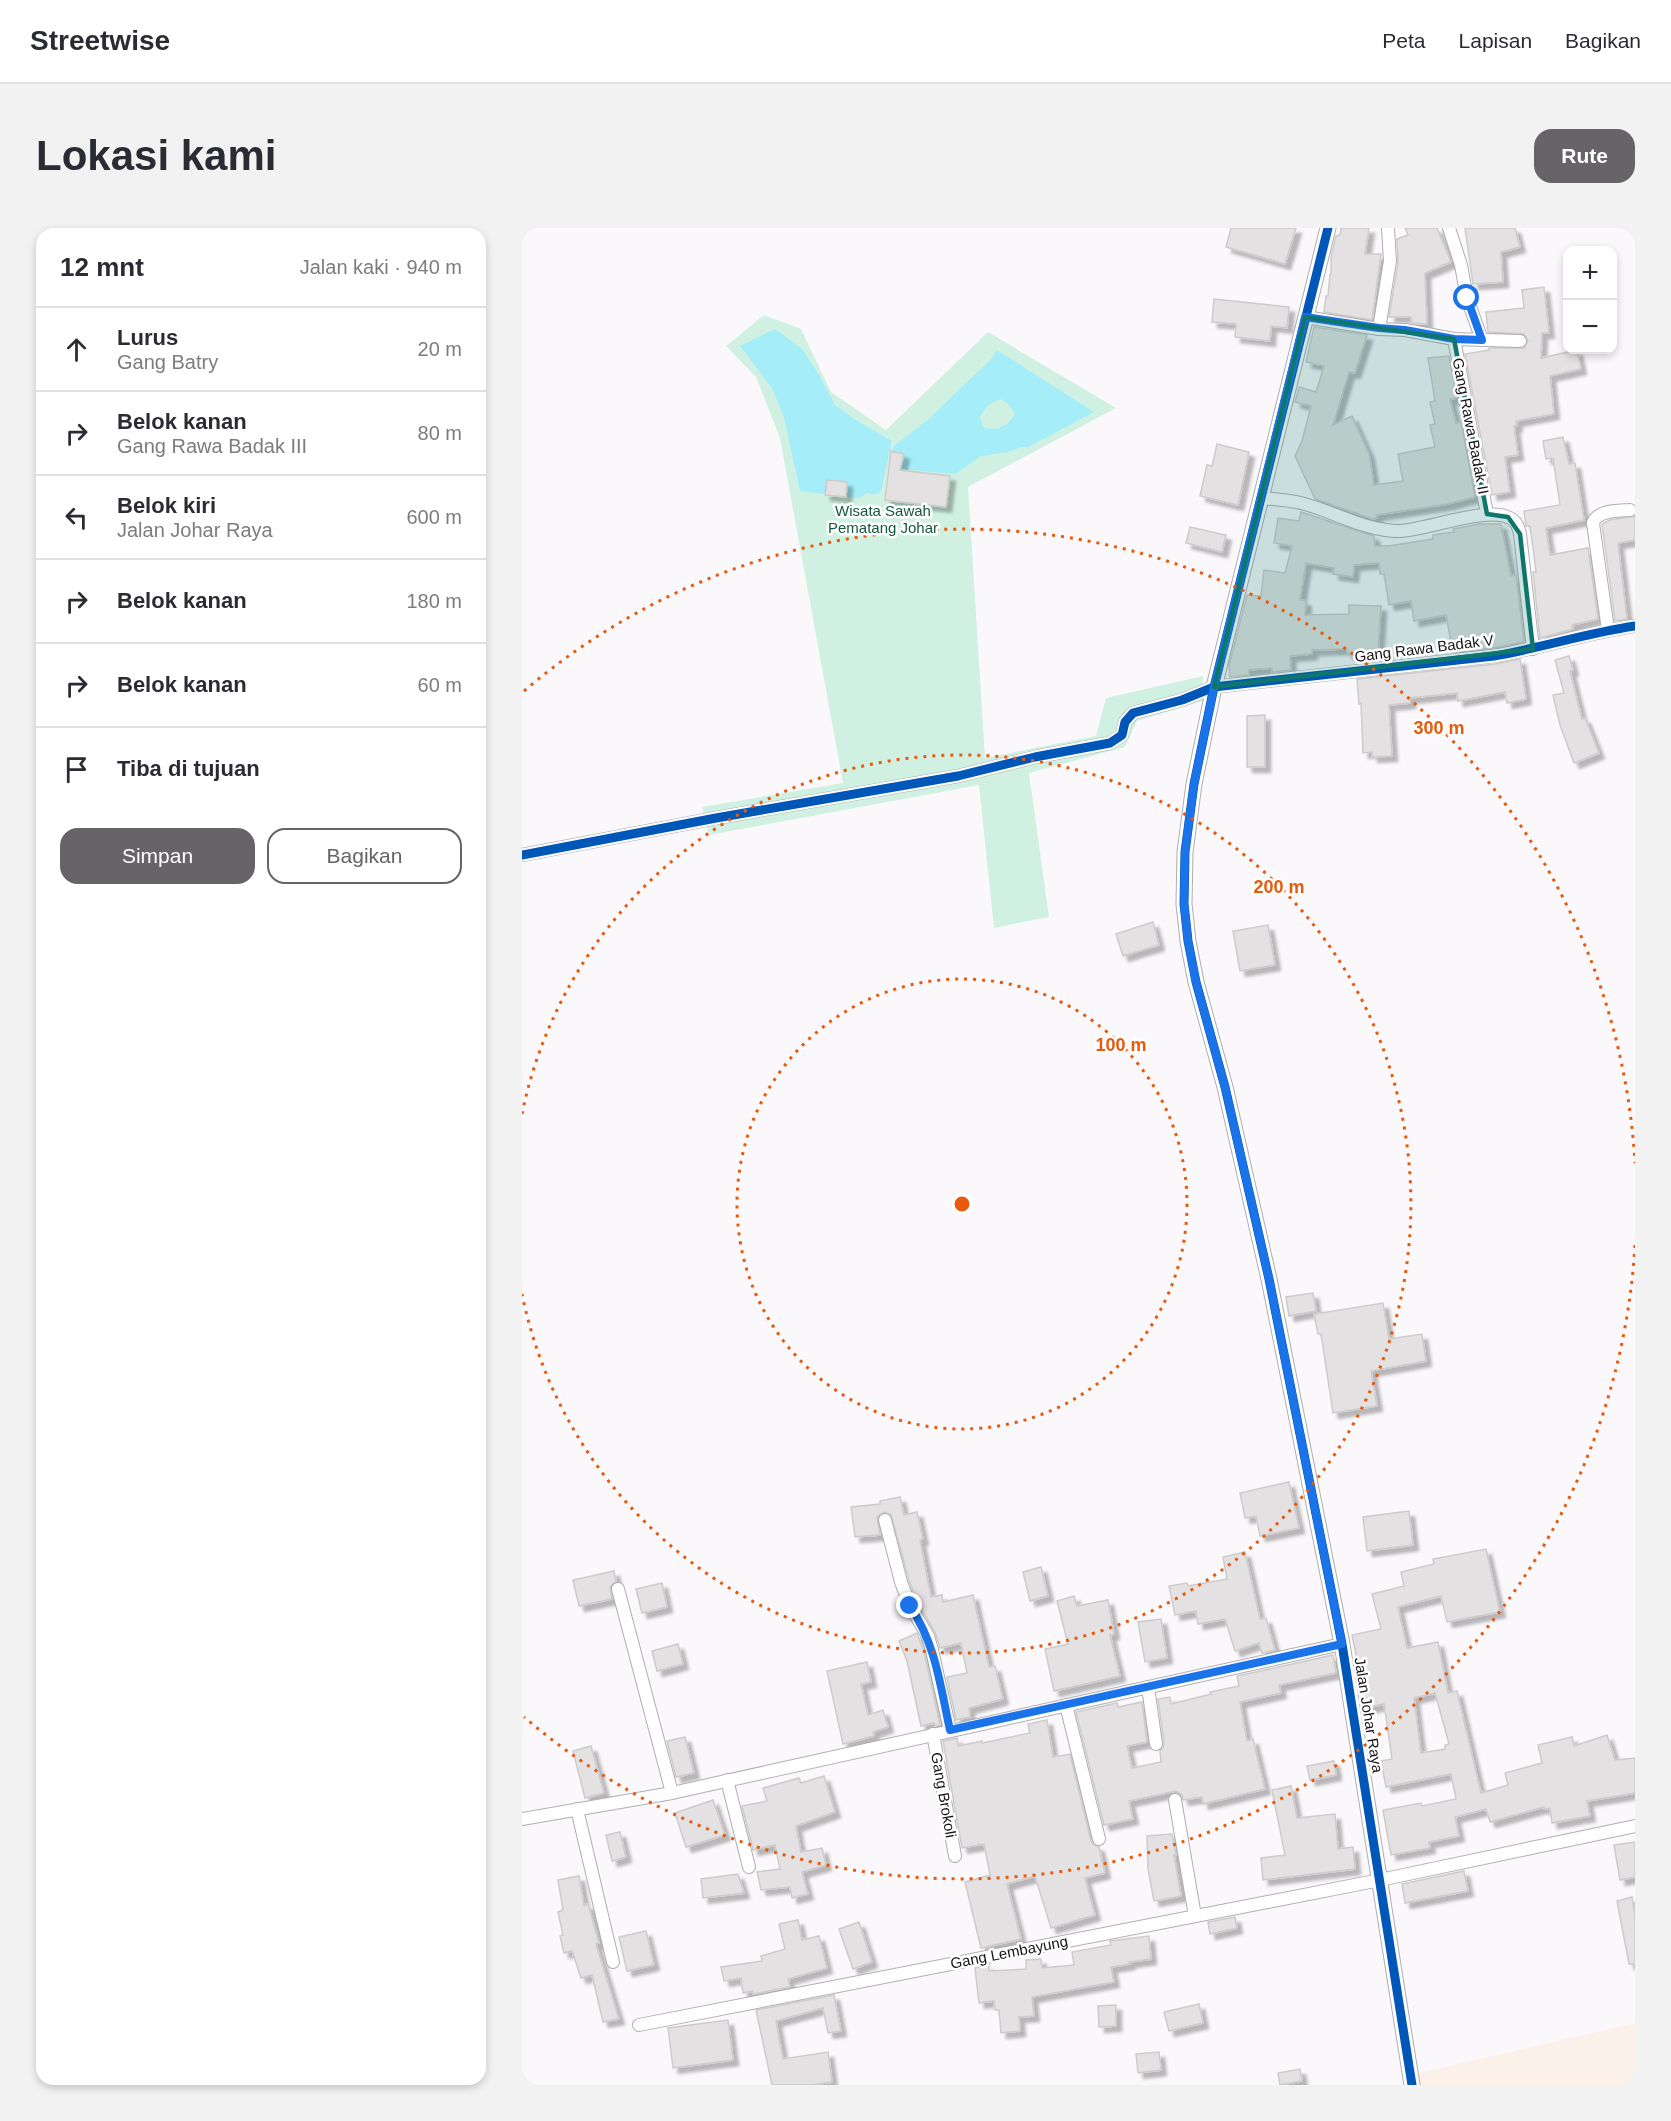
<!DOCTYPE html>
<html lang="id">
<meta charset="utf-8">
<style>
body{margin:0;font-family:Helvetica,sans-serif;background:#f2f2f3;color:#2b2b33}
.controls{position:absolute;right:18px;top:18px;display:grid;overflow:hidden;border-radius:12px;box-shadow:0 3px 9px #0003}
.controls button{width:54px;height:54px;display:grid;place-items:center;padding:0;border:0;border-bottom:2px solid #e1e1e2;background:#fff;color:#2b2b33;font:30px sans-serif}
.stop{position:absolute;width:18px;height:18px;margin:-14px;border:4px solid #1a73e8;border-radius:50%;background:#fff}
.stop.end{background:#1a73e8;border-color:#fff;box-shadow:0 2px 6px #0008}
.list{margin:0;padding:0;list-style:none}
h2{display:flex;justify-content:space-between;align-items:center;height:78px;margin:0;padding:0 24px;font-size:26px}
h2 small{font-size:20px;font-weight:400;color:#7c7c81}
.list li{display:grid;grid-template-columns:39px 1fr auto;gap:18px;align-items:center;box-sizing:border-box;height:84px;padding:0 24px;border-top:2px solid #e1e1e2}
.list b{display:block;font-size:22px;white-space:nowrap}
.list p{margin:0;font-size:20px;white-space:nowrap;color:#7c7c81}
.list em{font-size:20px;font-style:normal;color:#7c7c81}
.actions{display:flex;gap:12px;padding:18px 24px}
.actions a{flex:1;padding:14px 0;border:2px solid #666466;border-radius:18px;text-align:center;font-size:21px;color:#666466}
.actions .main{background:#666466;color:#fff}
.icon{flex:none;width:33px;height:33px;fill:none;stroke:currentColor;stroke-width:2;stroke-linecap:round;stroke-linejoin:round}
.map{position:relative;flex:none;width:1113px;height:1857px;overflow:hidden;border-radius:18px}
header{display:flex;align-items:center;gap:36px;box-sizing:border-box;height:84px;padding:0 30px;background:#fff;border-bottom:2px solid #e1e1e2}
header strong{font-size:28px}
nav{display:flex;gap:33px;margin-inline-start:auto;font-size:21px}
.intro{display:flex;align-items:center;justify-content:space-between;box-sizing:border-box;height:144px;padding:0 36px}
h1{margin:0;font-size:42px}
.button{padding:15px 27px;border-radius:18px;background:#666466;color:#fff;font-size:21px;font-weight:700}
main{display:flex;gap:36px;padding:0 36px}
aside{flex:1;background:#fff;border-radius:18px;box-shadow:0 3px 9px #0003}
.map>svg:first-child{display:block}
</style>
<header>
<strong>Streetwise</strong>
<nav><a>Peta</a><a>Lapisan</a><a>Bagikan</a></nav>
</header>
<div class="intro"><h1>Lokasi kami</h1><a class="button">Rute</a></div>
<main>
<aside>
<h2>12 mnt<small>Jalan kaki · 940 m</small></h2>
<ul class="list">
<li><svg class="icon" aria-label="ahead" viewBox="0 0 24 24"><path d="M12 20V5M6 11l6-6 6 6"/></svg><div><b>Lurus</b><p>Gang Batry</p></div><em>20 m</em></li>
<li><svg class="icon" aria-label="right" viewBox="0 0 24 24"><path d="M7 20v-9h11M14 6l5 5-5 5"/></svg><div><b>Belok kanan</b><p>Gang Rawa Badak III</p></div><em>80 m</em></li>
<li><svg class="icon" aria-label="left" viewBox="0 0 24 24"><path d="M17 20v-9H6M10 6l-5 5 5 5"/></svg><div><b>Belok kiri</b><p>Jalan Johar Raya</p></div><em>600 m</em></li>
<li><svg class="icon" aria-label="right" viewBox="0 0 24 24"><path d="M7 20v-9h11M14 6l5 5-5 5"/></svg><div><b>Belok kanan</b></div><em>180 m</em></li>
<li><svg class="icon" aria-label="right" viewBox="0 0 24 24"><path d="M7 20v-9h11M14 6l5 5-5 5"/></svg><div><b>Belok kanan</b></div><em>60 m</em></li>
<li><svg class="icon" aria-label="arrive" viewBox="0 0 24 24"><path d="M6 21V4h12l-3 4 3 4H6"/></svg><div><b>Tiba di tujuan</b></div></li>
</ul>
<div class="actions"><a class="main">Simpan</a><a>Bagikan</a></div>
</aside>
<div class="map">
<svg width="1113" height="1857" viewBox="0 0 1113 1857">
<defs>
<filter id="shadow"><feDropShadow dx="5.5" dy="5.5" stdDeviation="1.5" flood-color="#0004"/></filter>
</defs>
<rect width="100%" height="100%" fill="#fbf8fb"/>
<!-- industrial -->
<path fill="#fcf1e9" d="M1113 1795V1857H891L889 1847Z"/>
<!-- green -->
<path fill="#d0f1e2" d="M242 87 279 101 309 164 364 202 466 104 594 180 446 259 463 530 574 508 584 470 681 448V473L615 493 603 519 507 545 527 689 472 700 457 557 187 607 180 579 321 555 258 210 234 149 204 118Z"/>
<!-- water -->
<g fill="#a4edf9" fill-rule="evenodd">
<path d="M253 101 280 121 297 147 313 177 332 191 370 213 359 263C354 268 351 266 345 265L337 270 278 263 262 189 250 160 218 118Z"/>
<path d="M475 122 572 184 506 219H499L486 224 459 228 433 246 368 240 372 218 408 190 470 130ZM479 171 488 178 493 186C487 198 474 204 461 199L458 189C464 179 467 175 479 171Z"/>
</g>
<!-- building -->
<g fill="#e3e1e1" stroke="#cdcbcb" stroke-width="1.5" fill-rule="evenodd" filter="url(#shadow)">
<path d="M709 0H774L763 36 704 19Z"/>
<path d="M819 0H847L843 26H859L850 92 802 84 804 68H806L808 46H809V29L814 8 818 7Z"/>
<path d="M883 0H915L929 34 903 45 905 96 890 95 889 89H867L876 34 875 11 886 7Z"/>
<path d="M943 0H993L998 19 979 24 981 54 951 56Z"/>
<path d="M1022 59 1027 105H1020L1019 130 1055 122 1059 141 1028 148 1032 186 994 193 995 198H992L996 227 983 229 988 264 970 267 943 126 967 122V120H1002L1006 113 1002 106 966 104 964 84 1002 80 1000 62Z"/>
<path d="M692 71 767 79 765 100 749 98 748 113 713 109 714 96 690 94Z"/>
<path d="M792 99 845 107 833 145 827 144 811 197 830 188 847 226 852 257 881 253 876 226 913 219 908 197 913 196 908 174 913 173 906 130 927 128 935 170 928 171 934 195 939 194 953 269 926 276 854 287 855 290 851 291 793 271 773 228 780 213 789 178 773 174 777 159 794 164 802 138 784 134Z"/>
<path d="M1041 209 1047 236 1053 235 1062 292 1024 300 1028 327 1066 320 1076 391 1050 397 1051 401 1018 410 1011 344H1014L1013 335 1008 298H1004L1002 283 1038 277 1031 230 1024 231 1021 213Z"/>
<path d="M695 216 727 224 716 277 678 268 685 237 690 238Z"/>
<path d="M369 223 382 226 378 242 428 248 424 279 363 272Z"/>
<path d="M305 252 325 254 324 269 303 267Z"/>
<path d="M779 284 852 308 853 318H866L911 311V307L932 304 931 301 957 296H979L989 348 994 347 1002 414 971 420 931 424 924 387 892 393 889 373 867 377 862 346H858L857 335 832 337 831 349 811 346 812 340 784 335 778 372 784 373 783 387 827 386V377L859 378 856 426 825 425V421L790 422V426L768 428 769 442 750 444V440L727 442V447L708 449 707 438 725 367 739 368 742 342 763 345 770 318 752 315 756 290 777 293Z"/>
<path d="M1113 288V312L1096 315 1105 391 1093 393 1080 296 1088 292Z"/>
<path d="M668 299 704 307 700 324 664 315Z"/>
<path d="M1047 428 1051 442 1048 443 1060 491 1063 490 1077 525 1052 535 1038 497 1031 467 1042 465 1033 432Z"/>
<path d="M998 431 1004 471 985 475 983 464 936 473 935 465 888 470V475L867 477 870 528 850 529V524L841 525 839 475 837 476 835 451 973 436Z"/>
<path d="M743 487V539H725V488Z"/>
<path d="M631 694 637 717 601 728 594 706Z"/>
<path d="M746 697 753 737 718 743 711 703Z"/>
<path d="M791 1065 794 1083 767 1088 764 1069Z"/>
<path d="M861 1075 867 1111 900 1106 904 1133 849 1143 855 1178 811 1185 799 1106H796L792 1086Z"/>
<path d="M767 1254 777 1300 738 1308 734 1288 723 1290 718 1265Z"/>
<path d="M378 1269 382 1287 395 1284 401 1311 398 1312 409 1369 420 1367 421 1374 451 1367 467 1439 473 1438 481 1471 447 1480 448 1489 434 1492 425 1449 445 1445 439 1415 418 1420 413 1404 395 1374 387 1352 369 1287 362 1284 355 1289 358 1307 333 1309 329 1279 358 1276V1273Z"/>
<path d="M887 1283 891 1317 845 1323 841 1289Z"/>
<path d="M964 1321 978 1384 925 1394 919 1368 876 1379 885 1420 916 1414 926 1465 935 1463 959 1565 986 1557 983 1545 1020 1535 1016 1517 1050 1509 1052 1518 1085 1507 1093 1532 1113 1530V1565L1065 1573 1068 1588 1030 1595 1028 1580 1022 1581V1579L968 1594 964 1581 933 1589 937 1608 907 1614 908 1620 869 1627 861 1582 899 1575 900 1578 934 1571 929 1546 864 1559 859 1533 870 1531 862 1476 845 1480 830 1407 859 1401 850 1366 882 1358 879 1344 912 1336 911 1331ZM913 1465 927 1516 923 1517V1521L899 1525 892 1470Z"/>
<path d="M723 1324 738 1391 744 1390 753 1422 740 1425 737 1415 713 1423 703 1391 676 1396 674 1383 653 1387 647 1358 665 1355 666 1358 705 1351 701 1329Z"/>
<path d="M519 1339 526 1368 508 1373 501 1344Z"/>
<path d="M92 1343 94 1353 88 1359 90 1371 57 1378 51 1352Z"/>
<path d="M140 1355 145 1379 120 1385 114 1361Z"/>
<path d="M552 1368 555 1378 586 1372 592 1406 588 1407 598 1448 532 1463 523 1421 546 1416 535 1373Z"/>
<path d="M639 1391 645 1430 623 1434 616 1394Z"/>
<path d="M395 1405 402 1424 418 1497 413 1498 412 1495 399 1498 385 1433 377 1413Z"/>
<path d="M156 1416 161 1436 135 1443 130 1423Z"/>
<path d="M811 1427 814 1445 757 1457 759 1465 718 1474 725 1513 731 1511 743 1561 681 1576 680 1569 661 1572 660 1567 654 1563 607 1573 611 1591 582 1597 554 1484 595 1475 596 1479 620 1474 625 1514 605 1518 610 1540 639 1534 638 1523 641 1520 642 1515 636 1471 648 1469 649 1476 689 1466 688 1464 717 1458 715 1448Z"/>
<path d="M345 1434 349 1454 339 1456 346 1487 361 1482 366 1499 351 1504 352 1508 321 1516 305 1443Z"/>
<path d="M525 1492 531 1529 548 1526 569 1613 572 1617 577 1619 583 1645 563 1650 573 1687 529 1700 513 1648 485 1656 499 1711 459 1720 443 1654 468 1647 462 1616 440 1620 421 1513 435 1510 436 1518 460 1513V1515L508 1505 506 1496Z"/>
<path d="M163 1509 172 1545 154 1549 145 1513Z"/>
<path d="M69 1518 82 1565 63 1570 51 1523Z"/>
<path d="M812 1533 814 1547 788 1552 785 1538Z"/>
<path d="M302 1548 313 1584 274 1598 279 1624 300 1620 304 1637 280 1644 286 1666 270 1670 268 1659 239 1662 235 1644 258 1641 253 1617 231 1622 220 1578 245 1573 241 1560 277 1550 279 1555Z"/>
<path d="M769 1558 775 1590 813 1586 816 1621 831 1619 833 1641 741 1652 739 1630 763 1627 750 1562Z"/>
<path d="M191 1572 203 1607 164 1619 153 1585Z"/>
<path d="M98 1604 104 1629 90 1633 84 1607Z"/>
<path d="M650 1606 654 1627H652L659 1668 632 1673 626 1641 625 1608Z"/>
<path d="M1113 1614V1649L1098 1652 1092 1617Z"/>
<path d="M942 1643 946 1663 883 1675 880 1656Z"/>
<path d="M216 1646 222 1665 181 1670 179 1651Z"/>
<path d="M57 1648 62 1677 66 1676 77 1715 74 1716 97 1791 81 1794 70 1747 59 1750 50 1723 42 1725 38 1708 41 1707 36 1684 41 1682 36 1652Z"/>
<path d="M1110 1669 1113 1687V1736H1107L1095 1673Z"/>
<path d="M713 1689 715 1700 688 1706 686 1694Z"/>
<path d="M276 1692 280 1712 297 1708 305 1740 266 1751 268 1759 231 1766 230 1763 221 1765 219 1750 202 1753 199 1739 240 1733 239 1728 263 1721 257 1696Z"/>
<path d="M337 1694 350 1734 331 1741 317 1701Z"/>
<path d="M124 1703 132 1737 105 1743 97 1709Z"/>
<path d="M627 1708 629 1731 607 1734 608 1736 589 1739 592 1754 510 1769 512 1788 497 1789 498 1803 479 1805 477 1782H473L472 1773 457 1775 453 1740 467 1737V1743L504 1741V1732L519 1731 520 1740 552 1737 550 1724 589 1717 588 1713Z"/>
<path d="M312 1767 319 1803 306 1805 301 1780 254 1793 261 1831 306 1824 310 1854 290 1857H250L234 1782Z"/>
<path d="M677 1776 681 1795 647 1803 642 1784Z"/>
<path d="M594 1777V1798L577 1799 576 1778Z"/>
<path d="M206 1792 211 1832 151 1840 146 1800Z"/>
<path d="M637 1824 639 1842 616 1845 614 1826Z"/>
<path d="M778 1841 780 1853 758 1857 756 1845Z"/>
</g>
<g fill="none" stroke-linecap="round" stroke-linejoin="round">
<!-- minor casing -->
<g stroke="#b1aeb1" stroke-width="14">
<g id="minor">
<path d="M927 0 939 37 945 70 960 112"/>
<path d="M783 89 857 101 883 102 932 111 998 113"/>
<path d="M857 101 868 33 866 0"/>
<path d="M932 111 965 286"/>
<path d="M738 270C751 271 766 272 779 275 811 283 843 303 877 303 904 303 975 273 993 294 996 297 997 302 998 306L1011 421"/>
<path d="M1086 402 1071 295C1075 282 1096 283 1108 282"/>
<path d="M0 627 194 590 436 548 513 529 588 515 600 507 603 494 611 485 660 472 692 459 972 428C1019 420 1065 405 1113 398"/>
<path d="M363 1292 379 1354 388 1378 406 1408 410 1422 428 1502"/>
<path d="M96 1361 150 1565"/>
<path d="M626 1459 634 1516"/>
<path d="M544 1477 577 1611"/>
<path d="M411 1506 433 1628"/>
<path d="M205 1552 227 1639"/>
<path d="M653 1572 673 1688"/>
<path d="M55 1581 91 1734"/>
<path d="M0 1591 150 1565 820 1416"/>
<path d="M117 1797 858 1652 1113 1598"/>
</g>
</g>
<!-- tertiary casing -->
<g stroke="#b1aeb1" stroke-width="17">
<path id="tertiary" d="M806 0 692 459 672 556 663 624 662 676 666 713 674 754 703 859 747 1051 820 1416 890 1857"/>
</g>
<!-- minor -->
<use href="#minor" stroke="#fefefe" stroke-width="12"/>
<!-- tertiary -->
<use href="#tertiary" stroke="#fefefe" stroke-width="15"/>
<!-- cycleway casing -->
<g stroke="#fff" stroke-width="13">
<g id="cycleway">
<path d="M806 0 692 459 672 556 663 624 662 676 666 713 674 754 703 859 747 1051 820 1416 890 1857"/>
<path d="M0 627 194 590 436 548 513 529 588 515 600 507 603 494 611 485 660 472 692 459 972 428C1019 420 1065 405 1113 398"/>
</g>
</g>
<!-- cycleway -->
<use href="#cycleway" stroke="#0057b8" stroke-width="9"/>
</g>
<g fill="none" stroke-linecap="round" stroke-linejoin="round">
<!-- route -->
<path stroke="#1a73e8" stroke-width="8" d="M388 1378C414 1417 418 1457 428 1502L820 1416 747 1051 703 859 674 754 666 713 662 676 663 624 672 556 692 459 783 89 857 100 883 102 932 111 960 112 945 70"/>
</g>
<!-- marked area -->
<path fill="#0f766e" fill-opacity="0.2" stroke="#0f766e" stroke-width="4.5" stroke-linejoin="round" d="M783 89 932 111 965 286 986 289 998 306 1011 421 692 459Z"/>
<!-- distance rings -->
<g fill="none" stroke="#e8590c" stroke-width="3" stroke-dasharray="3 6">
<circle cx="440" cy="976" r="225"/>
<path d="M0 886A449 449 0 1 1 0 1066"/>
<path d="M1113 1017A674 674 0 0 1 2 1489M2 463A674 674 0 0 1 1113 935"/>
</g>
<g text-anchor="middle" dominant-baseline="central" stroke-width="5" stroke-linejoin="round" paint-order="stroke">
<!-- street labels -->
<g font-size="15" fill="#161416" stroke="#fff">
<text transform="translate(949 198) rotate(79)">Gang Rawa Badak II</text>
<text transform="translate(902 420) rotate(-7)">Gang Rawa Badak V</text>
<text transform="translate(847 1487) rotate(81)">Jalan Johar Raya</text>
<text transform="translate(422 1567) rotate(80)">Gang Brokoli</text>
<text transform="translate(487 1724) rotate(-11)">Gang Lembayung</text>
</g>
<!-- park labels -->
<g font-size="15" fill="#14573e" stroke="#fff">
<text x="361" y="282">Wisata Sawah<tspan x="361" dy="17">Pematang Johar</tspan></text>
</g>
</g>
<circle cx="440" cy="976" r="9" fill="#e8590c" stroke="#fff" stroke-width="3"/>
<g font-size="18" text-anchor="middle" font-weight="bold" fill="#e8590c" stroke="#fff" stroke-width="5" stroke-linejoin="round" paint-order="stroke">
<text x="917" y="506">300 m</text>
<text x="757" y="665">200 m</text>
<text x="599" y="823">100 m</text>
</g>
</svg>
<div class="controls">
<button>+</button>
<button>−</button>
</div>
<div class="stop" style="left:945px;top:70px"></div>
<div class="stop end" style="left:388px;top:1378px"></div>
</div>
</main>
